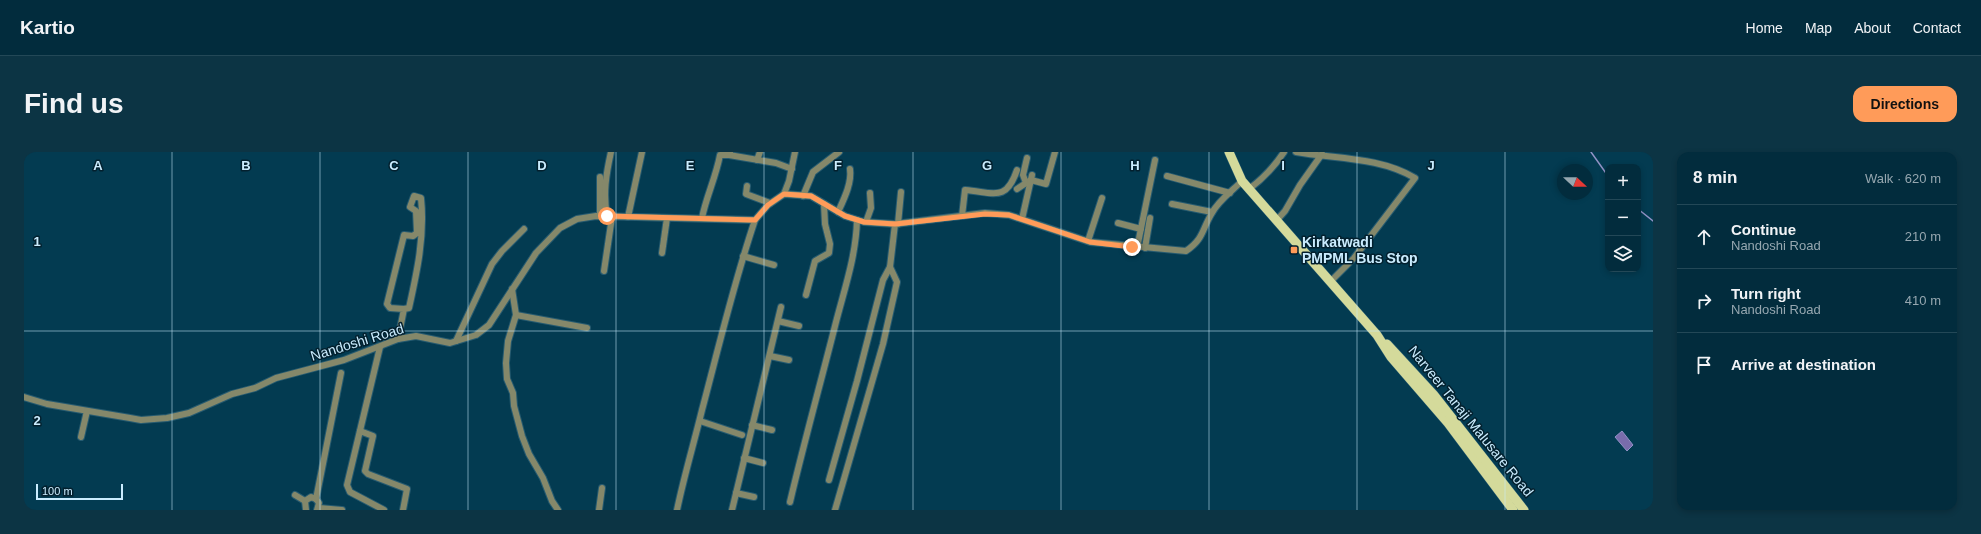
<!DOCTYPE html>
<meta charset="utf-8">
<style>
body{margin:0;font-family:Helvetica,sans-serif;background:#0c3444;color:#f1f3f6}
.controls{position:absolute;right:12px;top:12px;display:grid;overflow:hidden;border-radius:8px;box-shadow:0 2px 6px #0003}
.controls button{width:36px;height:36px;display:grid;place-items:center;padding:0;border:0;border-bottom:1px solid #234857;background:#022c3d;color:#f1f3f6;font:20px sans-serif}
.compass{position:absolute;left:1533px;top:12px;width:36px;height:36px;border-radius:50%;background:#022c3d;box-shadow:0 2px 6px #0003;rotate:112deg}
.scale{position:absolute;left:12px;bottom:10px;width:87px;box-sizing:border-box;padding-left:4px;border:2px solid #caecfe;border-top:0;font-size:11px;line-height:14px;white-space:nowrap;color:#caecfe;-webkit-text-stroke:3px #03202e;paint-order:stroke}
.stop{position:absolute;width:12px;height:12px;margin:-9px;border:3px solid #ff9b59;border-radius:50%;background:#fff}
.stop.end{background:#ff9b59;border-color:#fff;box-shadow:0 1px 4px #0008}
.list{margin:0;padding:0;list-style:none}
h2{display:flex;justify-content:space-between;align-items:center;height:52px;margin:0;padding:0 16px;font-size:17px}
h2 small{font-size:13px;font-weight:400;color:#96a7b0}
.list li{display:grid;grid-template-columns:26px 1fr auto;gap:12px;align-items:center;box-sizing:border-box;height:64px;padding:0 16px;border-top:1px solid #234857}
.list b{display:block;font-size:15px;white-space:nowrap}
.list p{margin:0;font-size:13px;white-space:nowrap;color:#96a7b0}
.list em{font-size:13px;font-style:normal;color:#96a7b0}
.icon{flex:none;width:22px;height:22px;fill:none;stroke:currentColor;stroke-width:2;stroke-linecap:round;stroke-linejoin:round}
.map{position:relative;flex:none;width:1629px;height:358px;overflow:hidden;border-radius:12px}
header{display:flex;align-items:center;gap:24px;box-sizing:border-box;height:56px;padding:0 20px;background:#022c3d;border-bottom:1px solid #234857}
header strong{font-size:19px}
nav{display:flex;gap:22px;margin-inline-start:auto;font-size:14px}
.intro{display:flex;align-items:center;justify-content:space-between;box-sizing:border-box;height:96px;padding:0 24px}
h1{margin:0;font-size:28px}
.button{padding:10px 18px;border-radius:12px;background:#ff9b59;color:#111;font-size:14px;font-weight:700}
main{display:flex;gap:24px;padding:0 24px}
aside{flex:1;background:#022c3d;border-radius:12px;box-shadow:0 2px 6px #0003}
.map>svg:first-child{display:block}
</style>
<header>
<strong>Kartio</strong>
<nav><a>Home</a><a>Map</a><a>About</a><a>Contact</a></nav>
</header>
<div class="intro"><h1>Find us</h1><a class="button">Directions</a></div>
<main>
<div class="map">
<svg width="1629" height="358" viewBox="0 0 1629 358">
<rect width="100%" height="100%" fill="#033b51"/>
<!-- water -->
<path fill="#796cac" stroke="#9192c5" d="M1598 279 1609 293 1603 299 1591 285Z"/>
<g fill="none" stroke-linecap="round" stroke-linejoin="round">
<!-- stream -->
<g stroke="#9192c5" stroke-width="1.5">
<path d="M1567 0 1584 24"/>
<path d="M1614 57 1629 69"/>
</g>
<!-- minor casing -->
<g stroke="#275b70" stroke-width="8">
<g id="minor">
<path d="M1272 0C1312 7 1356 5 1391 26L1330 106 1307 129"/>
<path d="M705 3 752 11 768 17"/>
<path d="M733 8 736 0"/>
<path d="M1143 24 1206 41"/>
<path d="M576 25V64"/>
<path d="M1002 31 1007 28 1022 32 1031 0"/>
<path d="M723 34 722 42 746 51"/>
<path d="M993 37 1002 31 999 23 1003 6"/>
<path d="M1225 37C1240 26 1250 15 1260 0"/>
<path d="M760 42 765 29 771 0"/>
<path d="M779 44 789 20 815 0"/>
<path d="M1148 52 1188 60"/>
<path d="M814 60C820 47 828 31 826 17"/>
<path d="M583 64C579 42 582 22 587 0"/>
<path d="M938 64 941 38C969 40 982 51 993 18"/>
<path d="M604 65 618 0"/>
<path d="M678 66C682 45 692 25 696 3H705L706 0"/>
<path d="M998 67 1008 23"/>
<path d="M1252 69 1261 59 1276 33 1298 2"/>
<path d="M842 70 847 56 846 41"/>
<path d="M1094 71 1117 77"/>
<path d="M874 72 877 40"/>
<path d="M1064 89 1078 46"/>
<path d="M1113 96 1131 8"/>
<path d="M1121 96 1126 66"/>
<path d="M638 101 643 66"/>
<path d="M719 104 750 113"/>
<path d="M580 119 588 65"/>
<path d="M488 137 492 163 484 189 482 211 483 227 489 241 490 254 498 284 505 302 519 326 528 349 534 358"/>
<path d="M782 143 791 109 805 101 806 92 801 72 800 52"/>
<path d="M492 163 563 176"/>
<path d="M754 169 775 174"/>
<path d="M374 187 380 157 385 156C393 120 401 84 397 46L390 44 386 55 392 59 393 81 389 84 380 83 363 152 366 156 380 157"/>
<path d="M432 189 468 112 478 99 500 77"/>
<path d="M356 195 323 333 326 340 360 358"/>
<path d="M746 204 765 208"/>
<path d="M0 245 23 252 106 266 117 268 143 266 165 261 208 242 231 236 252 226 320 208 374 187 392 184 426 191 452 183 465 173 512 101 536 76 553 67 572 64 731 68 744 53 760 42 787 44 821 64 840 70 871 72 961 61 985 63 1066 90 1162 99C1180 87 1178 77 1188 61 1194 49 1208 39 1218 29"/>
<path d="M676 269 718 283"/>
<path d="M728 273 748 278"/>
<path d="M336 279 349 284 341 319 344 322 383 337 379 358"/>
<path d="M57 285 63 259"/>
<path d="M720 306 739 311"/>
<path d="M805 328 833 229 859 128 866 115"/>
<path d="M712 341 730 345"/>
<path d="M271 343 281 349"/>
<path d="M292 347 317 221"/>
<path d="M766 350C780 291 796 233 811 174 820 138 832 105 833 68"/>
<path d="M295 356 318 358"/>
<path d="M282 358 281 349 287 345 292 347 295 351 293 358"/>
<path d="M575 358 578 336"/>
<path d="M653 358C660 324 670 291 678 258 695 194 710 130 731 68"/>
<path d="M708 358 757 155"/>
<path d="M811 358 859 192 873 130 866 115 871 72"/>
</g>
</g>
<!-- primary casing -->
<g stroke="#275b70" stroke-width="10">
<g id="primary">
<path d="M1205 0 1218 29 1353 183 1367 205 1424 271 1489 358"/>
<path d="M1363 192 1410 243 1500 358"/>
</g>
</g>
<!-- minor -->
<use href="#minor" stroke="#85886a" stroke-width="6"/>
<!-- primary -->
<use href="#primary" stroke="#d4da9b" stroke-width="9"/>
</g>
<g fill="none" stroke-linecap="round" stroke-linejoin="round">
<!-- route -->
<path stroke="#ff9b59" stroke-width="5" d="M583 64 731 68 744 53 760 42 787 44 821 64 840 70 871 72 961 62 985 63 1066 90 1108 95"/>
</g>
<!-- grid -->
<path fill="none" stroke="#caecfe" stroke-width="1" stroke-opacity="0.55" d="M148 0V358M296 0V358M444 0V358M592 0V358M740 0V358M889 0V358M1037 0V358M1185 0V358M1333 0V358M1481 0V358M0 179H1629"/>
<!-- markers -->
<rect fill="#ff9b59" stroke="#03202e" stroke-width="1.5" x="1266" y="94" width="8" height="8" rx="2"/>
<g text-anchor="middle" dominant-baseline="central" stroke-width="3" stroke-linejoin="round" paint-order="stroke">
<!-- poi labels -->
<g font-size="14" font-weight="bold" fill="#caecfe" stroke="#03202e" text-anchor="start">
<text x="1278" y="90">Kirkatwadi<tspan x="1278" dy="16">PMPML Bus Stop</tspan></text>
</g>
<!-- street labels -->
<g font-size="14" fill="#caecfe" stroke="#03202e">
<text transform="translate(333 190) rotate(-17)">Nandoshi Road</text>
<text transform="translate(1447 269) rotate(51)">Narveer Tanaji Malusare Road</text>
</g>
</g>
<g font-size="13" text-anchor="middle" font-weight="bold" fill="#caecfe" stroke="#03202e" stroke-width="3" stroke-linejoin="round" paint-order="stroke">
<text x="74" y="18">A</text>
<text x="222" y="18">B</text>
<text x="370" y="18">C</text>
<text x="518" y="18">D</text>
<text x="666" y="18">E</text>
<text x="814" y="18">F</text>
<text x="963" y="18">G</text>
<text x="1111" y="18">H</text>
<text x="1259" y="18">I</text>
<text x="1407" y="18">J</text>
<text x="13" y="94">1</text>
<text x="13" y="273">2</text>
</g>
</svg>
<div class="controls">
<button>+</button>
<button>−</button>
<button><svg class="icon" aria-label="layers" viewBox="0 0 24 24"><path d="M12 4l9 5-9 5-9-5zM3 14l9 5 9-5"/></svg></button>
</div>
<svg class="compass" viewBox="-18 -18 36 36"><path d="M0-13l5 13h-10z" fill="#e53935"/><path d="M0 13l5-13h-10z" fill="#96a7b0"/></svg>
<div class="scale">100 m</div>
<div class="stop" style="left:583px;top:64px"></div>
<div class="stop end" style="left:1108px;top:95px"></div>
</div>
<aside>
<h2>8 min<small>Walk · 620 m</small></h2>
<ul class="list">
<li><svg class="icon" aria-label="ahead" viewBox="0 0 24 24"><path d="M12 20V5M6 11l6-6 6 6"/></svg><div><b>Continue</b><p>Nandoshi Road</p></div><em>210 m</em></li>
<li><svg class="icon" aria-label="right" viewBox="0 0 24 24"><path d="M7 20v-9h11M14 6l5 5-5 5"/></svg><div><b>Turn right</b><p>Nandoshi Road</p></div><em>410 m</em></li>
<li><svg class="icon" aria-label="arrive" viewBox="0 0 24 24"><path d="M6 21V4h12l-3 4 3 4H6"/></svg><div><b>Arrive at destination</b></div></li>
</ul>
</aside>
</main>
